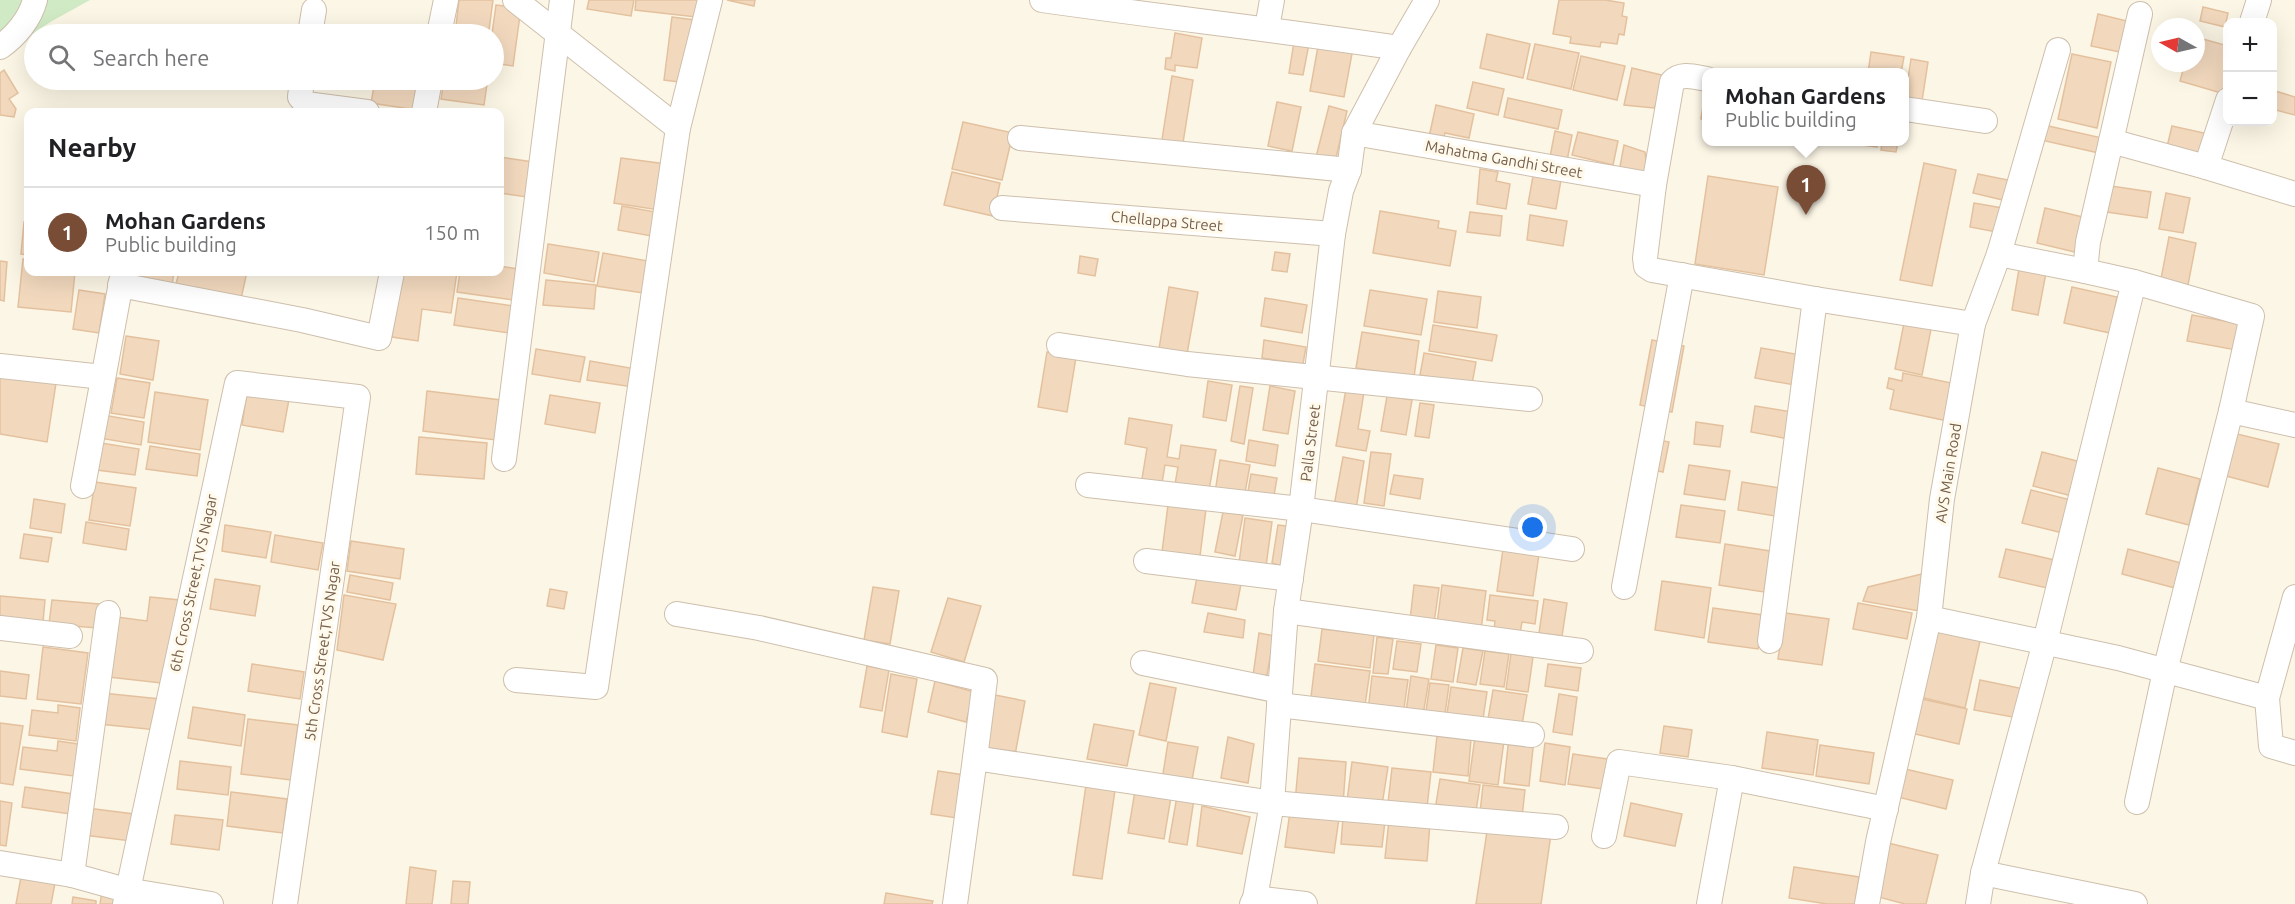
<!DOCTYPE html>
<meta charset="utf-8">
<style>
body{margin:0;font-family:Ubuntu,sans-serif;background:#f2f2f2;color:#202124}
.controls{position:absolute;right:18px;top:18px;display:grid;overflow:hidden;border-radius:12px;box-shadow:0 6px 24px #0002}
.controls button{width:54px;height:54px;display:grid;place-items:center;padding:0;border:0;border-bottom:2px solid #e0e0e0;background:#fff;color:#202124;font:30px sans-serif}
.compass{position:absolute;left:2151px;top:18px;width:54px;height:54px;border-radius:50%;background:#fff;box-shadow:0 6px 24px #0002;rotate:278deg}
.you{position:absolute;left:1533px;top:528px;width:21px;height:21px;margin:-15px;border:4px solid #fff;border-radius:50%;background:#1a73e8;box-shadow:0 0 0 9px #1a73e833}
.badge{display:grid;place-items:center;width:39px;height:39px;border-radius:50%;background:#794c36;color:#fff;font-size:20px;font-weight:700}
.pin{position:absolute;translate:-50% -50px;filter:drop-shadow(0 2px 3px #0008)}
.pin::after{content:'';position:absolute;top:32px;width:21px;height:18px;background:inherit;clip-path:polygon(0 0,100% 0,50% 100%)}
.popup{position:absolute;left:1702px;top:68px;width:207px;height:78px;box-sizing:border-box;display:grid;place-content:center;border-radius:12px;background:#fff;filter:drop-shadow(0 2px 4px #0005);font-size:20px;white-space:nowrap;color:#757577}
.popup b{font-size:22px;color:#202124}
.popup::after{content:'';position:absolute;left:50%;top:100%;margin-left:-12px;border:12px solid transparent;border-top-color:#fff}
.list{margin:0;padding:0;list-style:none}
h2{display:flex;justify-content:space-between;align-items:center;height:78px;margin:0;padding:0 24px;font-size:26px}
h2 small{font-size:20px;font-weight:400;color:#757577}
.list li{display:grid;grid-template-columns:39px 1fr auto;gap:18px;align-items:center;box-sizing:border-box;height:90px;padding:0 24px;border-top:2px solid #e0e0e0}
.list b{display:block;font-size:22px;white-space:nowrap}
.list p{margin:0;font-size:20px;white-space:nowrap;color:#757577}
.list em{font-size:20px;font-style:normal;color:#757577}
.icon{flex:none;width:33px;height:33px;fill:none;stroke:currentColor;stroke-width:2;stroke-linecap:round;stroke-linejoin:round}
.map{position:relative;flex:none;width:2295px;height:904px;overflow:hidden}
.search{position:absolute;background:#fff;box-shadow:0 6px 24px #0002;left:24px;top:24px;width:480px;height:66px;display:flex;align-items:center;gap:15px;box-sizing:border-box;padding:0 21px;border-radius:33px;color:#757577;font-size:22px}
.panel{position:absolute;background:#fff;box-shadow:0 6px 24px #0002;left:24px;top:108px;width:480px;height:168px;border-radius:12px}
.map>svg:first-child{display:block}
</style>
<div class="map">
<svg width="2295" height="904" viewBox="0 0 2295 904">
<rect width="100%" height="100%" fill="#fcf6e6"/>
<!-- green -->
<path fill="#cfeac4" d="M0 0H90L52 21 0 55Z"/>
<!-- building -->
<g fill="#f2d9be" stroke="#e4c19e" stroke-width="1.5">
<path d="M459 0H493L489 30 456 26Z"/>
<path d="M589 0H634L631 16 587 9Z"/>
<path d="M636 0H698L696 17 635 10Z"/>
<path d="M727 0H755L754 6Z"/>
<path d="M1559 0H1605L1624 3 1622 16 1627 17 1624 35 1619 34 1617 44 1601 42 1600 47 1570 43 1571 37 1553 34Z"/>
<path d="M496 5 521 8 513 66 494 63 492 34Z"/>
<path d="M2203 7 2228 13 2225 27 2200 21Z"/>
<path d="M2098 14 2127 21 2120 52 2091 46Z"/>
<path d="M672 17 695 20 687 83 664 80Z"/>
<path d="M1175 33 1202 38 1197 68 1175 65V71L1165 69 1166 58H1171Z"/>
<path d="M1487 34 1530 44 1523 78 1480 68Z"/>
<path d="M2196 37 2228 46V95L2180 81 2185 63H2196Z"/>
<path d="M1319 41 1353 48 1344 97 1310 91Z"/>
<path d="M1294 42 1309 44 1303 75 1289 73Z"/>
<path d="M1535 44 1579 53 1571 89 1527 79Z"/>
<path d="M1871 52 1904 57 1901 73H1868Z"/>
<path d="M2072 54 2111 62 2097 128 2058 119Z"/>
<path d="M1581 56 1625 66 1617 100 1573 90Z"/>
<path d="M1911 59 1928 62 1922 101 1905 99Z"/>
<path d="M1632 68 1670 77 1654 108 1624 105Z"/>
<path d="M4 70 18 93 9 99 16 109 14 117 0 115V73Z"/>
<path d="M1172 76 1193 80 1182 149 1161 146Z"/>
<path d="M60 80H94L65 88Z"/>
<path d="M375 80 421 87 417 110 371 103Z"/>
<path d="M390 80H423L422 85Z"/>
<path d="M444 80 487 84 484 105 441 99Z"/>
<path d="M1473 82 1504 89 1498 115 1467 108Z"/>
<path d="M1706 88H1707V120L1701 119Z"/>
<path d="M2272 90 2295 97V115L2272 109Z"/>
<path d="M1508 98 1562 110 1558 129 1504 117Z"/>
<path d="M1277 102 1301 107 1292 151 1268 146Z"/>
<path d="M1436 105 1474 114 1469 138 1445 133 1443 140 1429 137Z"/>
<path d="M1329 106 1347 111 1335 162 1316 157Z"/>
<path d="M963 122 1013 133 1002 180 952 169Z"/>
<path d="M2044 125 2102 138 2099 153 2041 140Z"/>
<path d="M2172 126 2213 135 2208 156 2167 147Z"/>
<path d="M1555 131 1572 135 1567 161 1550 157Z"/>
<path d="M1578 132 1618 141 1613 165 1572 155Z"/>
<path d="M1855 142H1877V147L1855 144Z"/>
<path d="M1882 142H1898L1896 152 1881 150Z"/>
<path d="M1624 145 1645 152 1648 177 1619 172Z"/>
<path d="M500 157 533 162 527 197 500 193Z"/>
<path d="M621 158 666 164 659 210 614 203Z"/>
<path d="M1924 163 1956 170 1932 286 1900 280Z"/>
<path d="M1480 169 1498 172 1496 181 1510 184 1506 209 1477 204Z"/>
<path d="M952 172 1000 183 993 216 944 205Z"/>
<path d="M1978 174 2008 180 2003 200 1973 193Z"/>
<path d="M1533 176 1561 180 1556 209 1528 204Z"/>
<path d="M1708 176 1778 187 1764 275 1695 264Z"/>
<path d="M2111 186 2151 192 2147 218 2107 212Z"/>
<path d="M2166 193 2190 198 2183 233 2159 229Z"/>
<path d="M1974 203 2002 208V233L1970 227Z"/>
<path d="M622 206 661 213 657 237 618 230Z"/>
<path d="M2045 208 2083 217 2075 252 2037 243Z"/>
<path d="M1380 211 1439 221 1438 228 1456 231 1450 266 1373 253Z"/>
<path d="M1470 212 1502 216 1500 236 1467 232Z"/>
<path d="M1530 215 1567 221 1563 246 1527 240Z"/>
<path d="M24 222H28V255L21 254Z"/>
<path d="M2169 237 2196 243 2187 290 2160 284Z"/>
<path d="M548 244 599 252 594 282 544 273Z"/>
<path d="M1275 252 1290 254 1287 272 1272 270Z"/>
<path d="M603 253 648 261 643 293 597 286Z"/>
<path d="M1080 256 1098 259 1095 276 1078 273Z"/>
<path d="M23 259 28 260V272H75L71 312 18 307Z"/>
<path d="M0 261 7 262 4 301 0 300Z"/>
<path d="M500 266 518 269 513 300 457 292 460 272H500Z"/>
<path d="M2019 269 2046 273 2038 315 2012 310Z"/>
<path d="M133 272H174L172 286 132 279Z"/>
<path d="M179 272H247L240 303 175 288Z"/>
<path d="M402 272H457L451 313 422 309 418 341 392 337Z"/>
<path d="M546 280 596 285 594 309 543 305Z"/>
<path d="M1169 287 1198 292 1187 354 1159 349Z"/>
<path d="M2072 287 2117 297 2110 333 2064 323Z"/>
<path d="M79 290 105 294 99 333 73 329Z"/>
<path d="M1370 290 1427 299 1421 335 1364 326Z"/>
<path d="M1438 291 1481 297 1477 328 1434 322Z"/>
<path d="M458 298 513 306 509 333 454 325Z"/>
<path d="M1265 298 1307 305 1302 333 1261 326Z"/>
<path d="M2192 315 2241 324 2236 350 2187 341Z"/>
<path d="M1905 318 1932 324 1922 375 1895 369Z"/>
<path d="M1433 325 1497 335 1492 361 1429 351Z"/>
<path d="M1362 332 1419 341 1414 377 1356 368Z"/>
<path d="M126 336 159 341 153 380 120 374Z"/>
<path d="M1264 340 1306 347 1303 364 1262 358Z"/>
<path d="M1652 340 1684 346 1672 412 1640 405Z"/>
<path d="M1761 348 1812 357 1806 387 1755 378Z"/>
<path d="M536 349 585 357 580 382 532 374Z"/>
<path d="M1047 352 1076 357 1067 412 1038 407Z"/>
<path d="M1424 353 1476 362 1472 384 1420 375Z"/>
<path d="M590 361 636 369 633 387 587 380Z"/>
<path d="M1903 373 1956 384 1948 421 1890 409 1894 390 1887 388 1889 378 1902 381Z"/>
<path d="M0 374 56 383 47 442 0 434Z"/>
<path d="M117 378 150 383 144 418 111 413Z"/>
<path d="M1208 381 1232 385 1226 421 1203 417Z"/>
<path d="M1240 386 1253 388 1244 444 1231 441Z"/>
<path d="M1270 386 1295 391 1288 434 1263 430Z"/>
<path d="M1346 389 1364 392 1358 429 1370 431 1366 451 1336 446Z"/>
<path d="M427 391 501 400 496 440 423 431Z"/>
<path d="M155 392 208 400 200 450 148 442Z"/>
<path d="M247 392 289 399 283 432 242 425Z"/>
<path d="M550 395 600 403 595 433 545 424Z"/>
<path d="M1387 396 1412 400 1406 435 1381 431Z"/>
<path d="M1420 403 1434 405 1429 438 1415 436Z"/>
<path d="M1755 406 1799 413 1795 440 1751 432Z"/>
<path d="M103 415 144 422 141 445 99 438Z"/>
<path d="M1129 418 1172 425 1167 457 1179 459 1181 445 1216 450 1208 496 1174 490 1178 467 1165 465 1162 483 1142 479 1147 448 1125 444Z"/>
<path d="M1696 422 1723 426 1720 447 1694 444Z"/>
<path d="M2237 434 2279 444 2268 487 2226 476Z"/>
<path d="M419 437 487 443 484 479 416 474Z"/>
<path d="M1645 437 1669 442 1663 472 1639 467Z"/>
<path d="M1249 440 1278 445 1275 466 1246 461Z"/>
<path d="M101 443 139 449 135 475 97 470Z"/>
<path d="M150 446 200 454 197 476 146 469Z"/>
<path d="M1371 452 1391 454 1384 506 1364 503Z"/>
<path d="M2042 452 2081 462 2072 496 2033 486Z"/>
<path d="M1343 457 1364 461 1356 509 1334 506Z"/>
<path d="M1220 460 1250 465 1244 498 1215 493Z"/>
<path d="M1689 465 1730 471 1725 500 1684 494Z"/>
<path d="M2158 468 2200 479 2189 525 2146 514Z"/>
<path d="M1251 474 1277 478 1273 501 1247 497Z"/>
<path d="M1394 475 1423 479 1420 499 1390 494Z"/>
<path d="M95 482 136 488 130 526 89 520Z"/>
<path d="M1742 482 1787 489 1782 517 1738 510Z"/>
<path d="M2031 490 2071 500 2063 533 2022 523Z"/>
<path d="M34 499 65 504 61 533 30 528Z"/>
<path d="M1168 505 1206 509 1200 556 1162 552Z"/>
<path d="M1681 505 1725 511 1720 543 1676 537Z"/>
<path d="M1223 512 1243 515 1235 556 1215 552Z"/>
<path d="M1245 518 1272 522 1266 566 1239 563Z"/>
<path d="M86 522 129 529 126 550 83 543Z"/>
<path d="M225 525 271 532 266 558 222 551Z"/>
<path d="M1278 525 1293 527 1284 567 1272 563Z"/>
<path d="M24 534 52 538 48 562 20 558Z"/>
<path d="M275 535 323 543 318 570 271 562Z"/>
<path d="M351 541 404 549 400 579 347 571Z"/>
<path d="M1504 542 1540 547 1533 596 1497 591Z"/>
<path d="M1725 544 1770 551 1764 592 1719 585Z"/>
<path d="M2006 549 2059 561 2047 588 1999 577Z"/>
<path d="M2128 549 2181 563 2175 588 2122 574Z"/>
<path d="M1926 573 1919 611 1863 601 1868 587Z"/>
<path d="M350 575 393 583 390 600 347 592Z"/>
<path d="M1197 577 1241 584 1236 610 1192 603Z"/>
<path d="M215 579 260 586 255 616 210 609Z"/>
<path d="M1662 581 1711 588 1704 638 1655 630Z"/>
<path d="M1414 585 1439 588 1434 623 1410 620Z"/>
<path d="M1442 585 1486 591 1481 630 1437 624Z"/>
<path d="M873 587 899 591 890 644 864 640Z"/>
<path d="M550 589 567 592 564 609 547 606Z"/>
<path d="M344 595 396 604 383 660 337 650Z"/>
<path d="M1490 595 1538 601 1535 624 1522 622 1520 633 1494 630 1495 621 1487 620Z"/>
<path d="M0 596 45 600 43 622 0 618Z"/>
<path d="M150 597 180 600 170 684 109 677 117 617 147 621Z"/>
<path d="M948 598 981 606 964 662 931 652Z"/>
<path d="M1544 599 1567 603 1562 636 1539 633Z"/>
<path d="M52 600 99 604 97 628 49 624Z"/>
<path d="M1858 603 1912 613 1907 639 1853 629Z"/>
<path d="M1713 608 1763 615 1758 649 1708 642Z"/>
<path d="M1208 613 1245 620 1243 638 1204 632Z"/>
<path d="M1785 613 1829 619 1822 665 1778 659Z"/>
<path d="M1322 629 1374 635 1370 668 1318 661Z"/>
<path d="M1935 631 1980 641 1965 708 1920 697Z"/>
<path d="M1259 633 1274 636 1267 675 1253 676Z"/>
<path d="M1377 637 1393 639 1388 674 1373 673Z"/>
<path d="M1397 641 1421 644 1417 672 1393 669Z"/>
<path d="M1436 645 1458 648 1453 682 1431 679Z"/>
<path d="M43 647 88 653 81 704 37 699Z"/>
<path d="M1463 648 1483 651 1476 685 1457 682Z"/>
<path d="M1485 651 1509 654 1504 687 1480 684Z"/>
<path d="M1511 654 1533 657 1528 692 1506 689Z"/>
<path d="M252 664 304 672 300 699 248 691Z"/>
<path d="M1315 664 1370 671 1364 712 1310 705Z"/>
<path d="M1548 664 1581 668 1578 691 1545 686Z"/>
<path d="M867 666 889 670 882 711 860 707Z"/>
<path d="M0 671 29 675 26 699 0 696Z"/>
<path d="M891 674 917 679 907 737 882 732Z"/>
<path d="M1372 676 1408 680 1403 716 1368 711Z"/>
<path d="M1411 676 1429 679 1422 721 1405 719Z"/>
<path d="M1980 680 2024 689 2018 718 1974 710Z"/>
<path d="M935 681 974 692 966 722 928 712Z"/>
<path d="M1150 683 1176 688 1166 741 1139 735Z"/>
<path d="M1430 683 1449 685 1444 721 1425 718Z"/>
<path d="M1451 687 1487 692 1482 726 1446 720Z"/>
<path d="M1493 690 1527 695 1521 731 1487 725Z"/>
<path d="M102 693 160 699 157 730 99 724Z"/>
<path d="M1559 694 1577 697 1572 735 1553 732Z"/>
<path d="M995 695 1025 701 1015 755 985 749Z"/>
<path d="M1922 699 1967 709 1959 744 1915 734Z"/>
<path d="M58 705 80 708 76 741 29 735 32 710 58 713Z"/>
<path d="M193 707 245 715 241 746 188 738Z"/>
<path d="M248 719 298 725 291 780 241 774Z"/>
<path d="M0 723 23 726 13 785 0 783Z"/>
<path d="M1094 724 1134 731 1127 766 1087 759Z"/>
<path d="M1664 726 1692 730 1688 757 1660 753Z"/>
<path d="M1767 732 1818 740 1813 775 1762 768Z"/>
<path d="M1437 736 1471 739 1468 776 1433 772Z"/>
<path d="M1228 737 1254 744 1248 783 1221 778Z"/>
<path d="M1475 737 1504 741 1498 785 1469 781Z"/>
<path d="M1509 737 1534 739 1529 786 1504 783Z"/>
<path d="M58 741 78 744 74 776 20 769 23 747 57 751Z"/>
<path d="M1168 742 1198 747 1192 780 1163 774Z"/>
<path d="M1545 743 1570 747 1565 785 1540 781Z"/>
<path d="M1820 745 1874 753 1869 784 1816 776Z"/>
<path d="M1573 754 1614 760 1610 790 1568 784Z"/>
<path d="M1299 758 1346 762 1343 805 1295 802Z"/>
<path d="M180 761 231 767 228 795 177 789Z"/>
<path d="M1352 762 1388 767 1382 805 1347 801Z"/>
<path d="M1392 768 1431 772 1427 807 1388 803Z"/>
<path d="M1905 769 1953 780 1946 809 1898 797Z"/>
<path d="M938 771 964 775 957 818 931 814Z"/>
<path d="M1440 779 1480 785 1476 811 1436 804Z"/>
<path d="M1086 785 1115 790 1102 879 1073 875Z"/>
<path d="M1136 785 1172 791 1164 839 1128 833Z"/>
<path d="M1483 785 1525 790 1522 817 1480 813Z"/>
<path d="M25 787 73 794 70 814 22 807Z"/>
<path d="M231 792 287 799 283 833 227 826Z"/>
<path d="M1177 796 1194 799 1187 845 1169 842Z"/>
<path d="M0 801 12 803 6 846 0 845Z"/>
<path d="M1631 803 1682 814 1675 846 1624 836Z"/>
<path d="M1202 806 1250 817 1242 854 1197 846Z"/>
<path d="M87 808 134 814 131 841 84 835Z"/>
<path d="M1290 812 1339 818 1334 853 1285 847Z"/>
<path d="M175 815 223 820 219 850 171 844Z"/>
<path d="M1343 817 1385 821 1382 847 1341 844Z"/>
<path d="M1389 820 1430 823 1427 861 1385 858Z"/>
<path d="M1488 825 1551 834 1541 904H1476Z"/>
<path d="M1888 843 1938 855 1926 904H1905L1875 896Z"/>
<path d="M410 867 436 871 432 904H406Z"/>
<path d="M1794 867 1859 877 1855 904H1827L1789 898Z"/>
<path d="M21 877 55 883 51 904H16Z"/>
<path d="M453 881 470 882 468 904H451Z"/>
<path d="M102 891 119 893 117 904H100Z"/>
<path d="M886 893 933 901 932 904H884Z"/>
<path d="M73 897 96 901V904H72Z"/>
</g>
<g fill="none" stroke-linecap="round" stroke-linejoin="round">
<!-- minor casing -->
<g stroke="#cebfac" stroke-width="26">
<g id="minor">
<path d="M515 0 678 128"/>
<path d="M1042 0C1161 17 1280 30 1399 48"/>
<path d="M2252 22 2259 0"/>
<path d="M1267 28 1272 0"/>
<path d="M310 34 314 10"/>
<path d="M439 34 446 0"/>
<path d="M0 47C16 36 30 19 35 0"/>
<path d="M1707 79C1695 77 1681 72 1672 82L1654 185 1645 258 1646 266 1652 270 1815 299 1973 324"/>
<path d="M302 80 300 97 306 104 367 112"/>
<path d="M1905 109 1985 121"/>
<path d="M424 112 430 80"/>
<path d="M1354 133 1654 185"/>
<path d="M1020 138 1349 170"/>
<path d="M2111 141 2206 167 2295 194"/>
<path d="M2206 167 2228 100"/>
<path d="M1002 208 1333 234"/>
<path d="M1999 254 2085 271"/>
<path d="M2134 282 2045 642 1983 873 2135 904"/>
<path d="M120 285 302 320 379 338 392 272"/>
<path d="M1059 345 1187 364 1530 399"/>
<path d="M0 366 103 377"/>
<path d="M2231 411 2295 425"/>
<path d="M504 459 562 0"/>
<path d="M1088 485 1301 509 1572 549"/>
<path d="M83 486 123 272"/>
<path d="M1146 561 1291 579"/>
<path d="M1624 587 1682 275"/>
<path d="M1286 611 1581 651"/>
<path d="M677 614 759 628 985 680 975 758"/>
<path d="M1929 618 2118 658 2267 698 2271 746 2295 753"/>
<path d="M0 628 70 636"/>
<path d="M1770 641 1815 299"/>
<path d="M1143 663 1280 691"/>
<path d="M516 680 596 687 678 128 710 0"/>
<path d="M2267 698 2295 597"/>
<path d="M1279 705 1532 735"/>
<path d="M2137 802 2165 671 2231 411 2252 316 2134 282 2085 271 2088 242 2140 14"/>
<path d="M1604 836 1619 762 1732 778 1886 809"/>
<path d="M0 863 72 875 126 890 211 904"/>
<path d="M72 875 108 613"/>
<path d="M1255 898 1305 904"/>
<path d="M125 904 237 383 358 397 285 904"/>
<path d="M955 904 975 758 1272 803 1556 827"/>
<path d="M1252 904 1255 898 1272 803 1286 611 1301 509 1333 234 1341 191 1349 170 1354 133 1399 48 1427 0"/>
<path d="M1709 904 1732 778"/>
<path d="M1867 904 1878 842 1929 618 1942 499 1973 324 1999 254 2058 50"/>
<path d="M1978 904 1983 873"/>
</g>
</g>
<!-- minor -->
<use href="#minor" stroke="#fff" stroke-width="24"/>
</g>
<g text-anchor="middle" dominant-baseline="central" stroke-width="6" stroke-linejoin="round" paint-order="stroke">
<!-- street labels -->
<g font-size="15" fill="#765f4b" stroke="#fffaec">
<text transform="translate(1504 159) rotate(10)">Mahatma Gandhi Street</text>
<text transform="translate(1167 221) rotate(5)">Chellappa Street</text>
<text transform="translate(1310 443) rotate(-83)">Palla Street</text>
<text transform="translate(1948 473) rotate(-81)">AVS Main Road</text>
<text transform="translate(193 583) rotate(-78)">6th Cross Street,TVS Nagar</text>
<text transform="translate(322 651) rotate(-82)">5th Cross Street,TVS Nagar</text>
</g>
</g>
</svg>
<div class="controls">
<button>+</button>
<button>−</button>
</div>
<svg class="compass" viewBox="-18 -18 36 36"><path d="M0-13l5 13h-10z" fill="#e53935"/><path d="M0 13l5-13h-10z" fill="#757577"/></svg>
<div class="you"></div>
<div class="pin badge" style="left:1806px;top:215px">1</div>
<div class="popup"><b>Mohan Gardens</b>Public building</div>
<div class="search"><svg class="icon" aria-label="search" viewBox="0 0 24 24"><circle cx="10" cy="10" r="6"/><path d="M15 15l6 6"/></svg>Search here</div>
<section class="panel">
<h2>Nearby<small></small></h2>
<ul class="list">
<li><span class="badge">1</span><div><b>Mohan Gardens</b><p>Public building</p></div><em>150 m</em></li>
</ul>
</section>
</div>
